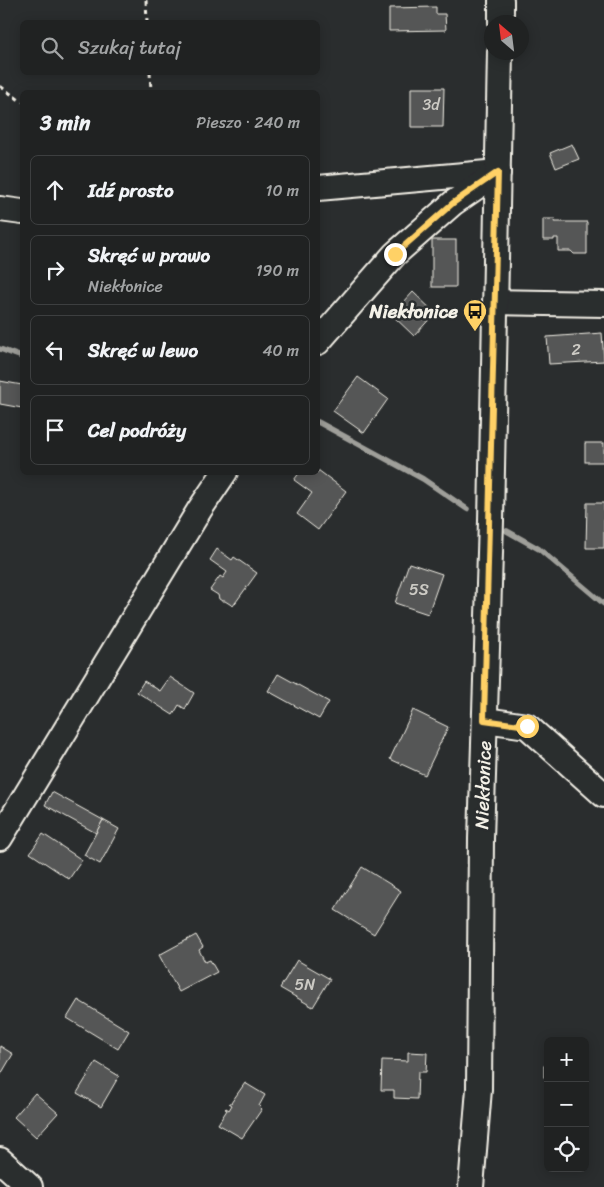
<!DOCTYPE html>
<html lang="pl">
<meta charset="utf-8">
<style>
body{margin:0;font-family:Sriracha,sans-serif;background:#282a2a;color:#f1f3f6}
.controls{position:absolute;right:15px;bottom:15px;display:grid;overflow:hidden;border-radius:8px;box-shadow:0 2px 12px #0003}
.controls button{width:45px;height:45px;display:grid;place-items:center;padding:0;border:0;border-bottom:1px solid #3d3f40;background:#202222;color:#f1f3f6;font:25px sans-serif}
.compass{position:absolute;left:484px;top:15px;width:45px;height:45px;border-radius:50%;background:#202222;box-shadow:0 2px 12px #0003;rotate:332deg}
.stop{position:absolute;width:15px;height:15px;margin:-11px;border:4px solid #ffd166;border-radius:50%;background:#fff}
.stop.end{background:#ffd166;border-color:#fff;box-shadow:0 1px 5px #0008}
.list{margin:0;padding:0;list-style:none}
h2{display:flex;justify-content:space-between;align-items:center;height:65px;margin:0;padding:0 20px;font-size:21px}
h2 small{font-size:16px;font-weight:400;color:#a2a4a5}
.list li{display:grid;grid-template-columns:32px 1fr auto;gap:15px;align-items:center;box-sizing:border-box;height:70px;margin:0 10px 10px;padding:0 10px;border:1px solid #3d3f40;border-radius:8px}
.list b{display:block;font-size:19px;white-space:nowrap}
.list p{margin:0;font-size:16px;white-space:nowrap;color:#a2a4a5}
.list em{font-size:16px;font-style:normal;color:#a2a4a5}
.icon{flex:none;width:28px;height:28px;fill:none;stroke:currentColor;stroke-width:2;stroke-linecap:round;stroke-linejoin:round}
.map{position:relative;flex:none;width:604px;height:1187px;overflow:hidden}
.search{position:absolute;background:#202222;box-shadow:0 2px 12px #0003;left:20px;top:20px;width:300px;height:55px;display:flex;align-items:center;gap:12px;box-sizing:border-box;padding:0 18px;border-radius:8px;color:#a2a4a5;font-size:19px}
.panel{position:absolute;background:#202222;box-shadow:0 2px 12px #0003;left:20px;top:90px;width:300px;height:385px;border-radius:8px}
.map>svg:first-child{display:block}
</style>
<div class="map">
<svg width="604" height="1187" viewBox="0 0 604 1187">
<rect width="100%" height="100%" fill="#2a2d2e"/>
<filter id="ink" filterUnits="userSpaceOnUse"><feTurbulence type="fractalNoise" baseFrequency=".02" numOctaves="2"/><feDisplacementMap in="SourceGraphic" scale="10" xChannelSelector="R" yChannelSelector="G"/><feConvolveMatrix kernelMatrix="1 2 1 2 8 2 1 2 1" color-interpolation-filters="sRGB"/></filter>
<g filter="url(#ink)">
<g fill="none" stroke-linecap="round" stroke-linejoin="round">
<!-- stream -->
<g stroke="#9f9f9a" stroke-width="5.5">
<path d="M0 349 22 357"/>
<path d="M318 422 423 479 467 509"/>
<path d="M507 531 539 549 604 604"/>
</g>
</g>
<!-- building -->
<g fill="#555756" stroke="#f4f1e8">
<path d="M436 7V14H445L446 30 389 31V8Z"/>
<path d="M411 88H444L443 127H411Z"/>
<path d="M572 144 579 159 556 168 550 153Z"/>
<path d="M543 219H555L554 222H587V254H574L571 251H558V238H554V240H543Z"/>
<rect x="432" y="240" width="24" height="47"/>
<path d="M413 292 435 313 414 336 392 315Z"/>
<path d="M602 333 604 361 549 364 547 337Z"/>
<path d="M358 377 388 399 364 433 333 411Z"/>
<path d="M0 381 22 385V408L0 404Z"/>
<rect x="585" y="443" width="19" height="19"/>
<path d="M318 470 346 491 318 530 297 514 312 493 294 480 300 472H318Z"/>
<path d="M587 503H604V548H586Z"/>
<path d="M217 549 232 560 234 557 257 573 233 606 225 601H222L219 599 218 595 210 590 220 576 223 578 227 572 210 560Z"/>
<path d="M409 563 442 574 428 614 395 603Z"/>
<path d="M278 674 329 702 319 719 268 691Z"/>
<path d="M170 677 194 693 185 709 179 705 173 715 137 692 144 681 160 691Z"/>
<path d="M413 710 448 727 425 775 390 759Z"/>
<path d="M52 792 103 820 96 833 45 805Z"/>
<path d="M103 820 119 829 100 864 84 855Z"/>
<path d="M43 834 82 860 69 879 30 853Z"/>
<path d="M362 867 401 891 374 934 335 910Z"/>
<path d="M196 935 203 947 199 950 205 962 210 960 217 972 179 992 159 955Z"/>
<path d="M297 960 330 979 313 1007 280 988Z"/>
<path d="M78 1000 129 1031 118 1049 67 1018Z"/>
<path d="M0 1046 13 1054 0 1076Z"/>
<path d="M408 1052 427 1053 426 1072H418L417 1099 394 1098V1090H381L382 1060 408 1061Z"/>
<path d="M96 1062 119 1076 101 1107 77 1093Z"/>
<rect x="544" y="1066" width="4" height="11"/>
<path d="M245 1083 265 1095 259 1106 262 1109 242 1138 218 1124 227 1110 225 1109 226 1108 229 1110 232 1105 229 1103H231Z"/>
<path d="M35 1093 58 1113 36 1137 14 1117Z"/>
</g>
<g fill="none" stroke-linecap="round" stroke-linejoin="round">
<!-- minor casing -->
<g stroke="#f4f1e8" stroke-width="28">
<g id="minor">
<path d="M501 22V0"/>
<path d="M318 188 498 172"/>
<path d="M0 209 22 212"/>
<path d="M495 302 604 304"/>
<path d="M318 342 395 254 453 203 498 172"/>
<path d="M485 720 527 726 604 795"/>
<path d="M0 838 200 509 225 472"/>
<path d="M0 1160 30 1187"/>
<path d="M471 1187 479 1089 481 839 491 521 500 52"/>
</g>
</g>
<!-- path -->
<g stroke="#f4f1e8" stroke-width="3" stroke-dasharray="5 4" stroke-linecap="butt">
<path d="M146 0 147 22"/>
<path d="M150 72 151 92"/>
<path d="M0 86 22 102"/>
</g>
<!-- minor -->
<use href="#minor" stroke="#2a2d2e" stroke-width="24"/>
</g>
</g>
<g fill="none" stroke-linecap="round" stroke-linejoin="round" filter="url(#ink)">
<!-- route -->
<path stroke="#ffd166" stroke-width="6" d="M395 254 453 203 498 172 484 720 527 726"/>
</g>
<!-- icons -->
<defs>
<g id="bus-pin" transform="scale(1.25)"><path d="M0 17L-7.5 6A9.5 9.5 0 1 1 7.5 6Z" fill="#ffd166" stroke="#2a2d2e"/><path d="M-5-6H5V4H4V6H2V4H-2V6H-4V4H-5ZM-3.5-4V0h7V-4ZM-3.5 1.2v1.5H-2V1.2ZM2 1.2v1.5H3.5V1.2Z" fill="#111"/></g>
</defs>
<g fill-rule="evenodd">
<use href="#bus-pin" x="475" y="311"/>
</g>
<g text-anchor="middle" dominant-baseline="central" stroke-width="5" stroke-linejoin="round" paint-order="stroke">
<!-- number labels -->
<g font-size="16" fill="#cccac4">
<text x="431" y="104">3d</text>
<text x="576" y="349">2</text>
<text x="419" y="589">5S</text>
<text x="305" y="984">5N</text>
</g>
<!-- poi labels -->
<g font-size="19" font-weight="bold" fill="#f4f1e8" stroke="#2a2d2e" text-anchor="end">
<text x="458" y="311">Niekłonice</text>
</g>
<!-- street labels -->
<g font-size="19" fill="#f4f1e8" stroke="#2a2d2e">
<text transform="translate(483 785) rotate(-88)">Niekłonice</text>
</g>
</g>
</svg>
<div class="controls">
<button>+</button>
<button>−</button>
<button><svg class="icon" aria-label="locate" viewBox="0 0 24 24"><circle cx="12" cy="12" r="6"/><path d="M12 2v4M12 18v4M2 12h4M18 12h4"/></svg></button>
</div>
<svg class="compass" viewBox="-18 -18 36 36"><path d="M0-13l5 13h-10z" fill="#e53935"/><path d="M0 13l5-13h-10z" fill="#a2a4a5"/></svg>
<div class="stop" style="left:527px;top:726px"></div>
<div class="stop end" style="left:395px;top:254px"></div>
<div class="search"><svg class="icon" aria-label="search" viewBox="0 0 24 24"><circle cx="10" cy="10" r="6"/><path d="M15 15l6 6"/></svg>Szukaj tutaj</div>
<section class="panel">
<h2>3 min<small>Pieszo · 240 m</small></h2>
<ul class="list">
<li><svg class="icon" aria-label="ahead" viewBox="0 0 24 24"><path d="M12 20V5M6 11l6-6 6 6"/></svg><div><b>Idź prosto</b></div><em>10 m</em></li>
<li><svg class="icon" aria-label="right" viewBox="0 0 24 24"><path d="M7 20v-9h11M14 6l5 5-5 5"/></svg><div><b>Skręć w prawo</b><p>Niekłonice</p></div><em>190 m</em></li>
<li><svg class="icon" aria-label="left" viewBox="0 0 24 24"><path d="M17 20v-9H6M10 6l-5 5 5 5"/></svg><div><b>Skręć w lewo</b></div><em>40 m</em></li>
<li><svg class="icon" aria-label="arrive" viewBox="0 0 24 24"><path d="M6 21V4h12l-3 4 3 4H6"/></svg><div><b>Cel podróży</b></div></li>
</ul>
</section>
</div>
